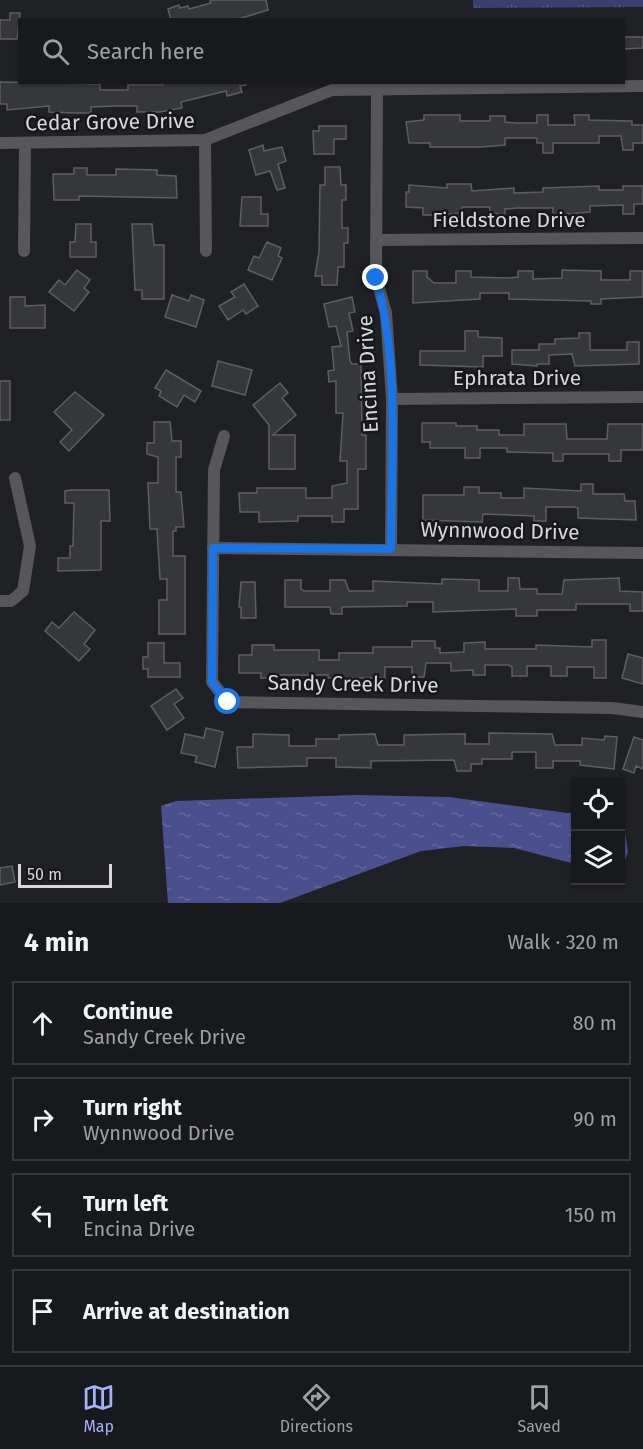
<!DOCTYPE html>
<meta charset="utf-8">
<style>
body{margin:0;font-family:"Fira Sans",sans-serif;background:#252629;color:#f1f3f6}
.controls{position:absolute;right:18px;bottom:18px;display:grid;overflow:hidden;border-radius:0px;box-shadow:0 2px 4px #0004}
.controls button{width:54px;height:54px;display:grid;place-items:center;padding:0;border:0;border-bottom:2px solid #36383b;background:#18191c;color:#f1f3f6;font:30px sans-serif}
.scale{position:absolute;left:18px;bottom:15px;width:94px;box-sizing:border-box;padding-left:6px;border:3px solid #d8d8db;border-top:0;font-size:16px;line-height:21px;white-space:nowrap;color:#d8d8db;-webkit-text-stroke:4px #17181c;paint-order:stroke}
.stop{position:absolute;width:18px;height:18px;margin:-14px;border:4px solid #1a73e8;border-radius:50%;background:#fff}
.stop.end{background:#1a73e8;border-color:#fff;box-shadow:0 2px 6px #0008}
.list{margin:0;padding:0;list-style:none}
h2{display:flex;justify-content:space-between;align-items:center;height:78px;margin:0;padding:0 24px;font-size:26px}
h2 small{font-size:20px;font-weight:400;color:#9fa0a3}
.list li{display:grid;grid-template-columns:39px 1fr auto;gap:18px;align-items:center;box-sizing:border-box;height:84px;margin:0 12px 12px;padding:0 12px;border:2px solid #36383b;border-radius:0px}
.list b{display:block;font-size:22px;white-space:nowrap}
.list p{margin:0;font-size:20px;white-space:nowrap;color:#9fa0a3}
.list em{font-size:20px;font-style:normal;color:#9fa0a3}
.icon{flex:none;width:33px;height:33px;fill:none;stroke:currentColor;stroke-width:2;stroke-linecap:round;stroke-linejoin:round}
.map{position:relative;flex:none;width:643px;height:903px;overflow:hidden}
.search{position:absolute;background:#18191c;box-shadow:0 2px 4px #0004;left:18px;right:18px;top:18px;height:66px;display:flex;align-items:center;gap:15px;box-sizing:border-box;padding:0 21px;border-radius:0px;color:#9fa0a3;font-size:22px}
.sheet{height:462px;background:#18191c}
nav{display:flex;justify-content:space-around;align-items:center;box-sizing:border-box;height:84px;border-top:2px solid #36383b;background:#18191c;font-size:16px;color:#9fa0a3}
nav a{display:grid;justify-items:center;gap:3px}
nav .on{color:#a6b1fc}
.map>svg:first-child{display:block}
</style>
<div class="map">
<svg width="643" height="903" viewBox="0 0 643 903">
<defs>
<pattern id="park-tufts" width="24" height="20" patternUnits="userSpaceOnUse" patternTransform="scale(1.5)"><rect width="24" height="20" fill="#3a3f6e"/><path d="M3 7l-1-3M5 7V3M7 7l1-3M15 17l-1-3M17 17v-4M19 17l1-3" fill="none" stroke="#565a82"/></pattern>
<pattern id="water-ripples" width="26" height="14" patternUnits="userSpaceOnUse" patternTransform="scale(1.5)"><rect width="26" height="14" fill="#4a508e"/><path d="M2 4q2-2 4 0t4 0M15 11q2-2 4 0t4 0" fill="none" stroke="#63689d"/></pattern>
</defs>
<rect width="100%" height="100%" fill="#202125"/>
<!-- park -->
<path fill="url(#park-tufts)" d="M473 0H643V7L473 8Z"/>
<!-- water -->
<g fill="url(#water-ripples)">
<path d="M356 795 449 797 575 814V864L514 848 464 846 421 851 280 903H168L161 806 176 801Z"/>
<path d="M621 831 625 833 628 852 621 870Z"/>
</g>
<!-- building -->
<g fill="#36373b" stroke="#5d5e63" stroke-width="1.5">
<path d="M210 0H266L268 10 235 20H171L168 9 179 5 180 8 188 6 189 9 211 3Z"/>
<path d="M10 13H20L17 39H0V20H10Z"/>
<path d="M624 37H643V48L624 49Z"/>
<path d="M0 82 100 84V90H128V85H163V82H245L246 85 240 86 242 92 227 96 226 91 181 102 182 108 160 112H137V106H116L91 107V113H76L49 112V106L7 110V104H0Z"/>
<path d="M424 115H460V121H490V116H505V122L516 123H537V115H548V125H575L574 115H589V120L632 121V125H643V143H633V150H623L621 136H599V143H553V153H543V143H537V138H505V145L481 147H430V143H409L406 122 424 120Z"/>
<path d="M319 126H346V139H334V154H314L313 131H319Z"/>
<path d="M263 145 264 151 282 147 286 161 278 164 285 188 277 190 270 171 256 175 249 150Z"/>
<path d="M325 167H340L341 185H346V200H342V228H348V243H344V267H338L337 285H322V276H315L319 252 320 185H325Z"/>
<path d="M74 168H87V175H116V169L157 170V175L176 176 177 198 79 196V200H54L53 174H74Z"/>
<path d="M447 184H471L472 191 514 188V193L543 192V188L599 186V190H623V186H643V204H634V214H623V205L590 206V212L568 214H553V208H517L505 209V214H490V207H462V213L439 215H423V208L406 207V192H409V185L447 188Z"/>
<path d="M242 197H261V214H268V226H240Z"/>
<path d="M76 224H91V242H96V257H70V242H75Z"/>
<path d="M132 224H152L154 245H164V299H142V290H135Z"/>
<path d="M267 242 281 248 278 256 282 258 272 280 248 270 254 256 259 258Z"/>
<path d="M77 270 90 280 84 288 89 292 74 311 49 292 59 280 65 285Z"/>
<path d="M562 270 601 271V280H630V271H643V297L601 299V304H591V301L509 299V293H480V299L413 303V271H427V277L434 283H456V271H471V277L507 278 518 277V271H533V279L562 278Z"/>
<path d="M244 284 258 306 246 314 243 310 228 320 219 306 235 297 231 292Z"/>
<path d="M172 295 189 301 191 295 204 300 196 327 165 317Z"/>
<path d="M10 297H25V306L45 305V328H10Z"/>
<path d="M352 297 355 312 349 313 353 331 347 332 350 361 352 364H361L362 435H366V469H358V509H344V522H332V516H298V521L259 522V512H240L239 493H257V488H306V498H332V486L347 483V461H340L343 413H336V381L329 382 328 371 334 370 332 347 341 346 336 326 329 327 324 304Z"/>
<path d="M465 331H478V337L502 338V356H483V367L420 365V351H465Z"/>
<path d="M579 333H590V350H627V342H639V364L575 366 572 354 549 355V364H537V366L512 364V350H539V344H555V339L579 338Z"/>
<path d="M218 361 252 370 245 395 212 386Z"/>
<path d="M166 370 201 391 195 402 184 395 177 407 159 396 161 391 155 388Z"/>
<rect x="0" y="381" width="10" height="39"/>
<path d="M280 383 288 393 282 398 296 415 273 435H295V469H269V425L253 405Z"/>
<path d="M75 392 104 415 69 451 60 442 72 430 54 412Z"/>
<path d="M154 422H170L172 441H181V457H176V492H181L184 527H176V531H173V556H185V634H159V600H167V579H160L157 529H150L148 483H158V457L147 454V443H154Z"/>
<path d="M422 423H456V426H477V430H499V435H524V424H566L567 439H607L608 424H643V450H621V461H609V454H563V461H553V453L507 452V448H480V458H465V448H430V442H422Z"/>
<path d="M581 484H593V494H624L625 501H635L636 520 578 518V508L574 507H546V521H534V516L483 514 482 522 423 520V495H464V487H479V493H501V498H524V488L581 491Z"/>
<path d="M71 490H109L110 521H101V570L58 571V558H70V546H73L74 503H65V491Z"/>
<path d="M508 578H519L520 589H537V594H562L564 580 619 578 620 591 643 592V611H630V604H576V610H537V616H516V609L433 612V602H407V606L342 607V614H331L330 607H285V580H301V589L304 591H330V580H345L349 591H373V581L442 584V579L479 580V591H508Z"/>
<path d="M241 582H255L256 618H241V607H239Z"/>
<path d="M74 612 95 630 84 644 90 649 79 661 45 631 52 622 59 628Z"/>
<path d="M592 640H606V678H594V667H567V676H551V666H527V676H512V667L508 665H485V675H473V670L451 671V663H426L424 677H412V667H385V678H328V675H274V678H261V673H239V655H252V645H274V650H319V660H339V653H373V647H412V641H435V648H440V653L464 652V643L485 642V649H536V645L592 647Z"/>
<path d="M148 643H164V663H180V677H148V669H143V657H148Z"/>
<path d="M628 654 643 658V684L622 678Z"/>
<path d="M176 689 183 698 174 704 184 718 167 730 151 706Z"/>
<path d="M206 728 223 732 215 767 195 762 197 756 181 753 185 734 204 738Z"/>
<path d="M489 733 552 734 555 745H582V738L604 740 605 736 617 737 614 769 580 765V761H553V768H536V752H512V759H482V764H471V771H457L454 760 371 761V768L336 767V758H307V766L238 768 237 747H253V734L289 735V746H316V739H339V735L375 734 378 745H404V735L453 734H465V744H489Z"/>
<path d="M634 737 643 740V769L636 766 634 773 623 769Z"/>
<path d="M12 866 15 882 0 885V868Z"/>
</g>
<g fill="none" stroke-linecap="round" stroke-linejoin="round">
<!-- minor -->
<g stroke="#575759" stroke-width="12">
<path d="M377 90 376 278 386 313 392 399 391 549"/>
<path d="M205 140 206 251"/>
<path d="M0 143 205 140 332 90 643 86"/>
<path d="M376 240 643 238"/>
<path d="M24 251 25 144"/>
<path d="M392 399 643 397"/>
<path d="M224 436 214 470 212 682 228 702 612 708 643 712"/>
<path d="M213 548 643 553"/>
<path d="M0 601H11L23 591 30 546 15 478"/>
</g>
</g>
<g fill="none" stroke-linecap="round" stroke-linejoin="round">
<!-- route -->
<path stroke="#1a73e8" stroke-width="8" d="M228 702 212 682 213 548 391 549C391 459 400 364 376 278"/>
</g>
<g text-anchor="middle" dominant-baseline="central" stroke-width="5" stroke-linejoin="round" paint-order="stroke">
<!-- street labels -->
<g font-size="21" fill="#d8d8db" stroke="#17181c">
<text transform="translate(110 122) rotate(-1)">Cedar Grove Drive</text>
<text x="509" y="220">Fieldstone Drive</text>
<text transform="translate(368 374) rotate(-93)">Encina Drive</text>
<text x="517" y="378">Ephrata Drive</text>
<text transform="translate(500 531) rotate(1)">Wynnwood Drive</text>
<text transform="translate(353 684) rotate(1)">Sandy Creek Drive</text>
</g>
</g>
</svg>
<div class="controls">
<button><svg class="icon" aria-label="locate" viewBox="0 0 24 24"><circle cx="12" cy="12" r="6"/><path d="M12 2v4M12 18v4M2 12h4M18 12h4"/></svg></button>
<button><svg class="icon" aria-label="layers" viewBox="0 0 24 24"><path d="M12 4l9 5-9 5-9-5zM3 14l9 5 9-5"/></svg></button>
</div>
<div class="scale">50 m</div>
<div class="stop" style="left:228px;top:702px"></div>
<div class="stop end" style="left:376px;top:278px"></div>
<div class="search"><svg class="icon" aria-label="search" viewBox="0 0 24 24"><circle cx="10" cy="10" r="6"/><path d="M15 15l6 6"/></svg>Search here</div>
</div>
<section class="sheet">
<h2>4 min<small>Walk · 320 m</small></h2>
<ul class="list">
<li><svg class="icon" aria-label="ahead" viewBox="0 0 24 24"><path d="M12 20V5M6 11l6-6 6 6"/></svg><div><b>Continue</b><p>Sandy Creek Drive</p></div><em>80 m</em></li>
<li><svg class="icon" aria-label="right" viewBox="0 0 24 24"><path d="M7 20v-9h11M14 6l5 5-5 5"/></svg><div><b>Turn right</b><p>Wynnwood Drive</p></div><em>90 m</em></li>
<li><svg class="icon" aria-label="left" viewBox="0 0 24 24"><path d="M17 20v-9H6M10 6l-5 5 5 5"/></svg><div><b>Turn left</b><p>Encina Drive</p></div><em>150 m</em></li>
<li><svg class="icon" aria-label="arrive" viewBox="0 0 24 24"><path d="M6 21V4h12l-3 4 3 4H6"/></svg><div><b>Arrive at destination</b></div></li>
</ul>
</section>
<nav>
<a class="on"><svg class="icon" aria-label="map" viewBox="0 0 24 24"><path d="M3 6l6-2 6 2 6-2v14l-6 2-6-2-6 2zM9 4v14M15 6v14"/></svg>Map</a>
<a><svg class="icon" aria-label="directions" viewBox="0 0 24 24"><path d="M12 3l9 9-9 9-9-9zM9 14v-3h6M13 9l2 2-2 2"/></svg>Directions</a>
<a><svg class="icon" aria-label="saved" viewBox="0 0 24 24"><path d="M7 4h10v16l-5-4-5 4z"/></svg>Saved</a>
</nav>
